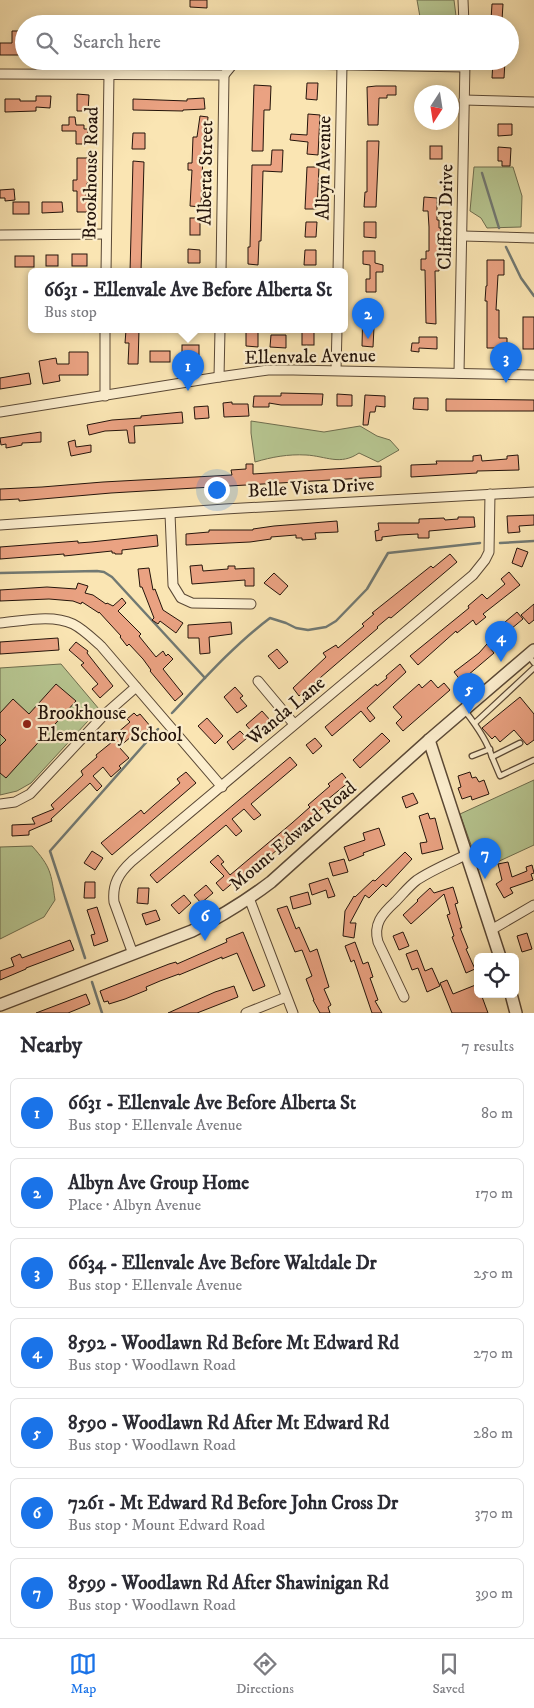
<!DOCTYPE html>
<meta charset="utf-8">
<style>
body{margin:0;font-family:"IM FELL DW Pica",serif;background:#f2f2f3;color:#2b2b33}
.controls{position:absolute;right:15px;bottom:15px;display:grid;overflow:hidden;border-radius:8px;box-shadow:0 2px 12px #0003}
.controls button{width:45px;height:45px;display:grid;place-items:center;padding:0;border:0;border-bottom:1px solid #e1e1e2;background:#fff;color:#2b2b33;font:25px sans-serif}
.compass{position:absolute;left:414px;top:85px;width:45px;height:45px;border-radius:50%;background:#fff;box-shadow:0 2px 12px #0003;rotate:192deg}
.you{position:absolute;left:216px;top:489px;width:18px;height:18px;margin:-12px;border:4px solid #fff;border-radius:50%;background:#1a73e8;box-shadow:0 0 0 8px #1a73e833}
.badge{display:grid;place-items:center;width:32px;height:32px;border-radius:50%;background:#1a73e8;color:#fff;font-size:16px;font-weight:700}
.pin{position:absolute;translate:-50% -41px;filter:drop-shadow(0 1px 2px #0008)}
.pin::after{content:'';position:absolute;top:26px;width:18px;height:15px;background:inherit;clip-path:polygon(0 0,100% 0,50% 100%)}
.popup{position:absolute;left:28px;top:268px;width:320px;height:65px;box-sizing:border-box;display:grid;place-content:center;border-radius:8px;background:#fff;filter:drop-shadow(0 1px 4px #0005);font-size:16px;white-space:nowrap;color:#7c7c81}
.popup b{font-size:19px;color:#2b2b33}
.popup::after{content:'';position:absolute;left:50%;top:100%;margin-left:-10px;border:10px solid transparent;border-top-color:#fff}
.list{margin:0;padding:0;list-style:none}
h2{display:flex;justify-content:space-between;align-items:center;height:65px;margin:0;padding:0 20px;font-size:21px}
h2 small{font-size:16px;font-weight:400;color:#7c7c81}
.list li{display:grid;grid-template-columns:32px 1fr auto;gap:15px;align-items:center;box-sizing:border-box;height:70px;margin:0 10px 10px;padding:0 10px;border:1px solid #e1e1e2;border-radius:8px}
.list b{display:block;font-size:19px;white-space:nowrap}
.list p{margin:0;font-size:16px;white-space:nowrap;color:#7c7c81}
.list em{font-size:16px;font-style:normal;color:#7c7c81}
.icon{flex:none;width:28px;height:28px;fill:none;stroke:currentColor;stroke-width:2;stroke-linecap:round;stroke-linejoin:round}
.map{position:relative;flex:none;width:534px;height:1013px;overflow:hidden}
.search{position:absolute;background:#fff;box-shadow:0 2px 12px #0003;left:15px;right:15px;top:15px;height:55px;display:flex;align-items:center;gap:12px;box-sizing:border-box;padding:0 18px;border-radius:28px;color:#7c7c81;font-size:19px}
.sheet{height:625px;background:#fff}
nav{display:flex;justify-content:space-around;align-items:center;box-sizing:border-box;height:70px;border-top:1px solid #e1e1e2;background:#fff;font-size:14px;color:#7c7c81}
nav a{display:grid;justify-items:center;gap:2px}
nav .on{color:#1a73e8}
.map>svg:first-child{display:block}
</style>
<div class="map">
<svg width="534" height="1013" viewBox="0 0 534 1013">
<rect width="100%" height="100%" fill="#fae5b3"/>
<filter id="stains"><feTurbulence type="fractalNoise" baseFrequency=".004" numOctaves="4"/><feColorMatrix values="0 0 0 0 .2 0 0 0 0 .09 0 0 0 0 .02 0 0 0 .5 -.17"/></filter>
<radialGradient id="worn" r=".72"><stop offset=".6" stop-color="#630" stop-opacity="0"/><stop offset="1" stop-color="#630" stop-opacity=".3"/></radialGradient>
<!-- green -->
<g fill="#b7c691" stroke="#6e6d4e">
<path d="M417 0H454L457 24H408V18L420 17Z"/>
<path d="M474 167H513L522 196 521 227 487 228 481 218 470 211Z"/>
<path d="M251 421 324 432 360 426 377 436 390 440 399 450 378 462 359 453C340 466 326 456 306 455 288 454 272 457 255 462L251 433Z"/>
<path d="M61 664 99 709 31 783 17 791 0 795V668Z"/>
<path d="M534 780V845L480 870 460 814Z"/>
<path d="M32 846C51 867 51 873 55 900L44 917 0 939V847Z"/>
</g>
<g fill="none" stroke-linecap="round" stroke-linejoin="round">
<!-- stream -->
<g stroke="#717973" stroke-width="2.5">
<path d="M482 173 499 228"/>
<path d="M506 247 521 278 534 296"/>
<path d="M500 543 534 541"/>
<path d="M0 573 97 571 104 572 112 577 205 678"/>
<path d="M172 713C203 680 234 645 270 618L286 623 296 628 308 630 326 627 336 621 367 589 388 553 480 543"/>
<path d="M85 958 50 851 158 729"/>
<path d="M92 982 102 1013"/>
</g>
</g>
<!-- building -->
<g fill="#eaa282" stroke="#24140b">
<path d="M190 0H207V8L190 7Z"/>
<path d="M492 4H503L502 20H491Z"/>
<path d="M12 31H20L21 40H24V55H0V43H12Z"/>
<path d="M493 61H505L504 78H492Z"/>
<path d="M307 83H318L317 100 306 99Z"/>
<path d="M254 85 271 86 270 110H264L263 151H252Z"/>
<path d="M376 86H396V95H387V98H379L378 125H368L367 87Z"/>
<path d="M77 94 89 95 88 111H77Z"/>
<path d="M36 96H51L50 108 36 107V111L5 112V99H20V101H36Z"/>
<path d="M204 98 205 109 183 110V111L133 110V99L187 101V99Z"/>
<path d="M308 114 320 115 318 155 307 154 308 142 290 140 291 134 307 135Z"/>
<path d="M200 116 208 117 207 128 204 127 201 207 190 206 192 170H188V163H192L193 137H197Z"/>
<path d="M69 117H75L76 125H84V129H88V144H76V131H62V125H69Z"/>
<path d="M498 124H512V135L498 136Z"/>
<path d="M133 133H145V149H132Z"/>
<path d="M367 141H379L376 207H364L365 192H367Z"/>
<rect x="430" y="146" width="12" height="13"/>
<path d="M498 147 511 148 510 166H502V161H498Z"/>
<path d="M272 150H283L282 172 263 171 261 241H259L258 265 248 264V247H250L252 165H271Z"/>
<path d="M77 158H89L88 183H87L86 197H89L88 212H77V191H73V180H77Z"/>
<path d="M133 161 144 162 141 272H130Z"/>
<path d="M307 167H319L317 209H305Z"/>
<path d="M14 189 15 200 5 201V198H0V190Z"/>
<path d="M424 197 437 198V220H439V228H441L439 271H435L436 324 426 323 425 270H421V259H426V251H429V227L428 211H423Z"/>
<rect x="13" y="202" width="16" height="12"/>
<path d="M42 202H62L63 212 42 213Z"/>
<rect x="190" y="218" width="10" height="17"/>
<path d="M306 222H317L316 237H305Z"/>
<path d="M364 222H376V238L364 237Z"/>
<path d="M188 249 200 250V263H188Z"/>
<path d="M305 250H316V265H304Z"/>
<path d="M363 251H375V263L383 265V272H376V292H366V279H370V265L363 264Z"/>
<rect x="72" y="254" width="15" height="12"/>
<rect x="46" y="255" width="12" height="11"/>
<rect x="15" y="256" width="19" height="11"/>
<path d="M487 260H504V275H498L496 310H499V338H507V348H487V301H485L486 286H487Z"/>
<path d="M363 306 375 307 373 347 362 346Z"/>
<rect x="523" y="317" width="11" height="32"/>
<path d="M126 330H139L138 364H128L129 343H125Z"/>
<rect x="302" y="330" width="12" height="15"/>
<path d="M246 331H258V347L246 346Z"/>
<path d="M271 335H286V348L270 347Z"/>
<path d="M419 337H437V349L419 348V352L411 351 412 343H419Z"/>
<rect x="182" y="345" width="17" height="10"/>
<rect x="150" y="351" width="20" height="11"/>
<path d="M69 352H88V375H59L60 381 43 384 39 361 56 358 57 364H69Z"/>
<path d="M29 373 31 384 0 389V378Z"/>
<path d="M281 393 323 394 322 405H281L269 403V407H253L254 396H281Z"/>
<path d="M337 394 352 395V406H337Z"/>
<path d="M365 395 385 396V407L376 406 375 412H370L368 425H363Z"/>
<path d="M414 398H428V410L413 409Z"/>
<path d="M446 399 534 400V411H446Z"/>
<path d="M232 402V404H248L249 416 224 417 223 403Z"/>
<path d="M208 406 209 418 195 419 194 407Z"/>
<path d="M182 412 183 423 134 426 135 443H129L127 430 105 431 89 435 87 425 112 420 141 418V416Z"/>
<path d="M41 432V442L22 443V445L6 448V444L1 445 0 438Z"/>
<path d="M75 440 76 447 91 445V452L71 456 68 442Z"/>
<path d="M481 455 482 461 507 459V456L518 455 519 470 477 471V473L411 477V465L437 464 436 461H473V456Z"/>
<path d="M246 464H253V474L381 466V477L111 493 19 501V499L0 500V489L42 487 103 482 232 475 231 470 246 469Z"/>
<path d="M534 515V525L519 526 520 532 508 533 507 516Z"/>
<path d="M458 517H474L475 527 429 531V538H418V534L399 535 382 537V540L376 541 375 531 379 530 378 523H419V519L444 518 445 520 458 519Z"/>
<path d="M337 521 338 532 315 533 316 539 302 540V538H296V535L271 537V539L250 542 186 545V534L209 532V530H253V529L274 526Z"/>
<path d="M157 535 158 546 122 550V554H115V553H112V551L64 556V554L0 559V547L78 541V543L91 542Z"/>
<path d="M517 548 528 552 522 567 512 563Z"/>
<path d="M450 554 457 562 391 618 389 617 377 627 378 628 299 696 293 688 326 657 323 653 336 645 338 648 364 626 362 624 374 614 372 613 431 566 433 568Z"/>
<path d="M202 565 203 571 228 569V566H235V569L254 568V586H245V580L192 584 190 566Z"/>
<path d="M149 568 153 590 155 589 163 610 183 623 176 633 160 621 158 624 152 620 154 618 142 587H140L138 569Z"/>
<path d="M509 572 520 585 483 614 486 617 476 625 473 620 457 633 456 631 418 665 410 656 469 608 468 606 482 594 487 599 505 584 501 579Z"/>
<path d="M274 573 288 586 280 595 264 583Z"/>
<path d="M78 583 88 586 85 593 93 595 106 604 107 603 113 606 122 598 126 603 118 611 141 634 139 636 156 657 163 651 166 656 168 654 173 659 163 669 183 694 175 701 150 671 151 670 143 659 129 644 127 646 120 637 121 636 99 612V613L82 602 81 604 73 601 49 599 0 601V590L47 587 76 589Z"/>
<path d="M534 604V620L529 624 521 615Z"/>
<path d="M517 612 523 619 511 629 516 635 503 642 496 634 507 624 505 622Z"/>
<path d="M231 622 232 634 209 637 210 653 200 654 199 638H188V625Z"/>
<path d="M58 638 59 650 0 654V642Z"/>
<path d="M76 642 88 651 87 653 113 686 100 698 92 689 98 684 81 665 84 663 69 650Z"/>
<path d="M487 644 494 653 461 681 454 672 479 653Z"/>
<path d="M277 649 288 662 279 669 268 656Z"/>
<path d="M400 664 406 672 367 708 375 718 370 722 361 711 332 736 325 727 376 684 377 686 387 678 386 676Z"/>
<path d="M431 680 438 688 444 683 450 690 403 731 396 723 402 717 393 707 419 684 422 688Z"/>
<path d="M56 684 76 701 6 778 0 773V746L6 740 0 734V713L13 699 29 714Z"/>
<path d="M235 687 243 696 240 698 247 706 237 713 224 697Z"/>
<path d="M520 697 534 714V740L527 745 514 730 500 742 495 736 492 739 482 728Z"/>
<path d="M262 711 270 720 253 733 246 725Z"/>
<path d="M134 713 137 716 140 714 151 727 142 734 139 730 119 747 129 758 119 766 121 768 111 777 103 767 93 776 102 786 97 791 90 783 51 819 52 821 29 831V835L12 836V825L35 824 32 818 54 809 51 805 83 775 81 771 97 757 96 755 112 742 110 739 130 722 127 719Z"/>
<path d="M207 718 223 736 215 744 198 726Z"/>
<path d="M240 731 247 738 233 750 227 742Z"/>
<path d="M382 733 390 741 360 768 353 760Z"/>
<path d="M315 738 322 746 313 754 306 745Z"/>
<path d="M290 757 297 765 251 804 261 815 254 820 244 809 232 819 242 831 236 836 226 825 157 883 150 875Z"/>
<path d="M186 772 196 783 112 855 101 843 141 810 144 814 154 805 180 783 177 779Z"/>
<path d="M470 772 472 778 476 777 479 782 484 780 489 794 472 800 471 796 462 799 458 788 461 787 458 776Z"/>
<path d="M342 773 349 782 327 800 329 802 310 819 311 820 262 863 243 878 241 876 223 891 216 883 224 876 210 862 218 855 224 862 221 864 230 875 292 823 310 807 308 805 330 786 328 784Z"/>
<path d="M413 793 418 803 406 808 402 797Z"/>
<path d="M428 813 430 819 435 818 443 849 422 854 420 843 427 842 419 816Z"/>
<path d="M379 828 385 845 363 853 364 855 349 861 344 847 365 840 363 833Z"/>
<path d="M92 851 103 858 95 870 84 863Z"/>
<path d="M405 852 412 859 386 887 383 884 369 898 365 895 350 923H356L354 938 343 936 345 911 354 896 355 897 373 880 375 881Z"/>
<path d="M344 859 348 872 333 876 329 863Z"/>
<path d="M508 862 512 877 527 871 526 867 532 865 534 873 531 874 533 880 510 888 513 893 504 898 496 884 502 880 498 864Z"/>
<path d="M328 878 335 896 328 898 326 890 312 895 309 884Z"/>
<path d="M85 882H95V898H84Z"/>
<path d="M206 885 213 893 201 903 194 895Z"/>
<path d="M453 887 458 903 455 904 462 928H460L468 948 466 949 475 969 466 973 452 937 454 936 447 915 450 914 444 894 411 924 403 915 418 901 417 900 430 888 434 893Z"/>
<path d="M138 888H149L148 904 137 903Z"/>
<path d="M308 892 311 904 293 909 290 897Z"/>
<path d="M184 895 191 903 179 914 171 905Z"/>
<path d="M287 906 296 929 299 927 310 952 317 949 329 987 324 989 331 1005 328 1007 330 1013H320L313 1000H314L306 979 312 976 302 950 295 952 277 909Z"/>
<path d="M97 907 108 941 94 946 91 935 95 934 87 910Z"/>
<path d="M156 910 160 920 146 925 142 914Z"/>
<path d="M243 932 265 986 253 991 237 953 222 959V957L179 975V974L160 981 146 987 147 990 125 999 109 1004 108 1001 104 1002 100 991 169 964 176 962 177 964 227 942 226 939Z"/>
<path d="M403 932 409 946 399 950 393 936Z"/>
<path d="M527 933 532 949 522 952 517 936Z"/>
<path d="M70 940 74 950 26 968V969L0 980V971L14 966 11 958 20 954 22 958Z"/>
<path d="M355 942 363 964 368 962 373 977 370 978 378 1000 375 1001 382 1013H372L354 960 351 962 345 946Z"/>
<path d="M417 950 425 971 432 968 440 986 427 992 418 968 412 970 406 954Z"/>
<path d="M447 980 453 994 478 984V994H481L488 1013H452L440 983Z"/>
<path d="M234 986 238 997 197 1013H168L215 992Z"/>
<path d="M86 994 90 1004 68 1013H36Z"/>
</g>
<g fill="none" stroke-linecap="round" stroke-linejoin="round">
<!-- service casing -->
<g stroke="#5a4835" stroke-width="7">
<g id="service">
<path d="M529 656 534 663"/>
<path d="M465 711C476 725 487 740 492 757L520 743"/>
<path d="M475 723 534 668"/>
<path d="M472 756 490 749"/>
<path d="M492 757 500 776 534 760"/>
</g>
</g>
<!-- minor casing -->
<g stroke="#5a4835" stroke-width="11">
<g id="minor">
<path d="M463 0 464 24"/>
<path d="M0 74 224 75 233 64 238 63 465 67"/>
<path d="M464 100 534 102"/>
<path d="M0 235 106 234"/>
<path d="M463 236 534 238"/>
<path d="M106 272 109 74"/>
<path d="M221 272 224 75"/>
<path d="M338 272 342 65"/>
<path d="M336 370 337 330"/>
<path d="M459 373 465 63"/>
<path d="M219 377 220 330"/>
<path d="M105 396V330"/>
<path d="M0 412 219 377 268 370H293L534 375"/>
<path d="M170 514 173 585 181 598 192 603 251 604"/>
<path d="M0 525 225 509 534 492"/>
<path d="M0 623C23 621 52 614 73 624 83 629 92 638 101 646L222 787"/>
<path d="M258 681 294 724"/>
<path d="M0 804 15 802 30 794 103 716 136 687"/>
<path d="M249 898 293 1013"/>
<path d="M491 930 534 905"/>
<path d="M133 954 114 902C112 884 119 873 132 861L473 575 485 560 489 552 490 494"/>
<path d="M404 997 378 942C373 924 382 914 395 902 402 895 409 886 417 880 432 870 449 863 466 855"/>
<path d="M246 1013 286 997"/>
</g>
</g>
<!-- tertiary casing -->
<g stroke="#5a4835" stroke-width="14">
<g id="tertiary">
<path d="M429 740 500 957"/>
<path d="M511 994 516 1013"/>
<path d="M0 1005 192 931C220 917 246 901 271 882L429 740 534 650"/>
</g>
</g>
<!-- service -->
<use href="#service" stroke="#fceece" stroke-width="4.5"/>
<!-- minor -->
<use href="#minor" stroke="#fceece" stroke-width="9"/>
<!-- tertiary -->
<use href="#tertiary" stroke="#fceece" stroke-width="11"/>
</g>
<!-- markers -->
<circle fill="#8f2418" stroke="#fceece" stroke-width="2" cx="27" cy="724" r="5"/>
<g text-anchor="middle" dominant-baseline="central" stroke-width="4.5" stroke-linejoin="round" paint-order="stroke">
<!-- street labels -->
<g font-size="19" fill="#24140b" stroke="#fceece">
<text transform="translate(324 168) rotate(-89)">Albyn Avenue</text>
<text transform="translate(91 173) rotate(-89)">Brookhouse Road</text>
<text transform="translate(206 173) rotate(-89)">Alberta Street</text>
<text transform="translate(446 217) rotate(-89)">Clifford Drive</text>
<text transform="translate(310 357) rotate(-1)">Ellenvale Avenue</text>
<text transform="translate(311 488) rotate(-3)">Belle Vista Drive</text>
<text transform="translate(286 711) rotate(-40)">Wanda Lane</text>
<text transform="translate(293 836) rotate(-40)">Mount Edward Road</text>
</g>
<!-- poi labels -->
<g font-size="19" fill="#24140b" stroke="#fceece" text-anchor="start">
<text x="37" y="713">Brookhouse<tspan x="37" dy="22">Elementary School</tspan></text>
</g>
</g>
<rect width="100%" height="100%" filter="url(#stains)"/>
<rect width="100%" height="100%" fill="url(#worn)"/>
</svg>
<div class="controls">
<button><svg class="icon" aria-label="locate" viewBox="0 0 24 24"><circle cx="12" cy="12" r="6"/><path d="M12 2v4M12 18v4M2 12h4M18 12h4"/></svg></button>
</div>
<svg class="compass" viewBox="-18 -18 36 36"><path d="M0-13l5 13h-10z" fill="#e53935"/><path d="M0 13l5-13h-10z" fill="#7c7c81"/></svg>
<div class="you"></div>
<div class="pin badge" style="left:188px;top:391px">1</div>
<div class="popup"><b>6631 - Ellenvale Ave Before Alberta St</b>Bus stop</div>
<div class="pin badge" style="left:368px;top:339px">2</div>
<div class="pin badge" style="left:506px;top:383px">3</div>
<div class="pin badge" style="left:501px;top:662px">4</div>
<div class="pin badge" style="left:469px;top:714px">5</div>
<div class="pin badge" style="left:205px;top:941px">6</div>
<div class="pin badge" style="left:485px;top:879px">7</div>
<div class="search"><svg class="icon" aria-label="search" viewBox="0 0 24 24"><circle cx="10" cy="10" r="6"/><path d="M15 15l6 6"/></svg>Search here</div>
</div>
<section class="sheet">
<h2>Nearby<small>7 results</small></h2>
<ul class="list">
<li><span class="badge">1</span><div><b>6631 - Ellenvale Ave Before Alberta St</b><p>Bus stop · Ellenvale Avenue</p></div><em>80 m</em></li>
<li><span class="badge">2</span><div><b>Albyn Ave Group Home</b><p>Place · Albyn Avenue</p></div><em>170 m</em></li>
<li><span class="badge">3</span><div><b>6634 - Ellenvale Ave Before Waltdale Dr</b><p>Bus stop · Ellenvale Avenue</p></div><em>250 m</em></li>
<li><span class="badge">4</span><div><b>8592 - Woodlawn Rd Before Mt Edward Rd</b><p>Bus stop · Woodlawn Road</p></div><em>270 m</em></li>
<li><span class="badge">5</span><div><b>8590 - Woodlawn Rd After Mt Edward Rd</b><p>Bus stop · Woodlawn Road</p></div><em>280 m</em></li>
<li><span class="badge">6</span><div><b>7261 - Mt Edward Rd Before John Cross Dr</b><p>Bus stop · Mount Edward Road</p></div><em>370 m</em></li>
<li><span class="badge">7</span><div><b>8599 - Woodlawn Rd After Shawinigan Rd</b><p>Bus stop · Woodlawn Road</p></div><em>390 m</em></li>
</ul>
</section>
<nav>
<a class="on"><svg class="icon" aria-label="map" viewBox="0 0 24 24"><path d="M3 6l6-2 6 2 6-2v14l-6 2-6-2-6 2zM9 4v14M15 6v14"/></svg>Map</a>
<a><svg class="icon" aria-label="directions" viewBox="0 0 24 24"><path d="M12 3l9 9-9 9-9-9zM9 14v-3h6M13 9l2 2-2 2"/></svg>Directions</a>
<a><svg class="icon" aria-label="saved" viewBox="0 0 24 24"><path d="M7 4h10v16l-5-4-5 4z"/></svg>Saved</a>
</nav>
